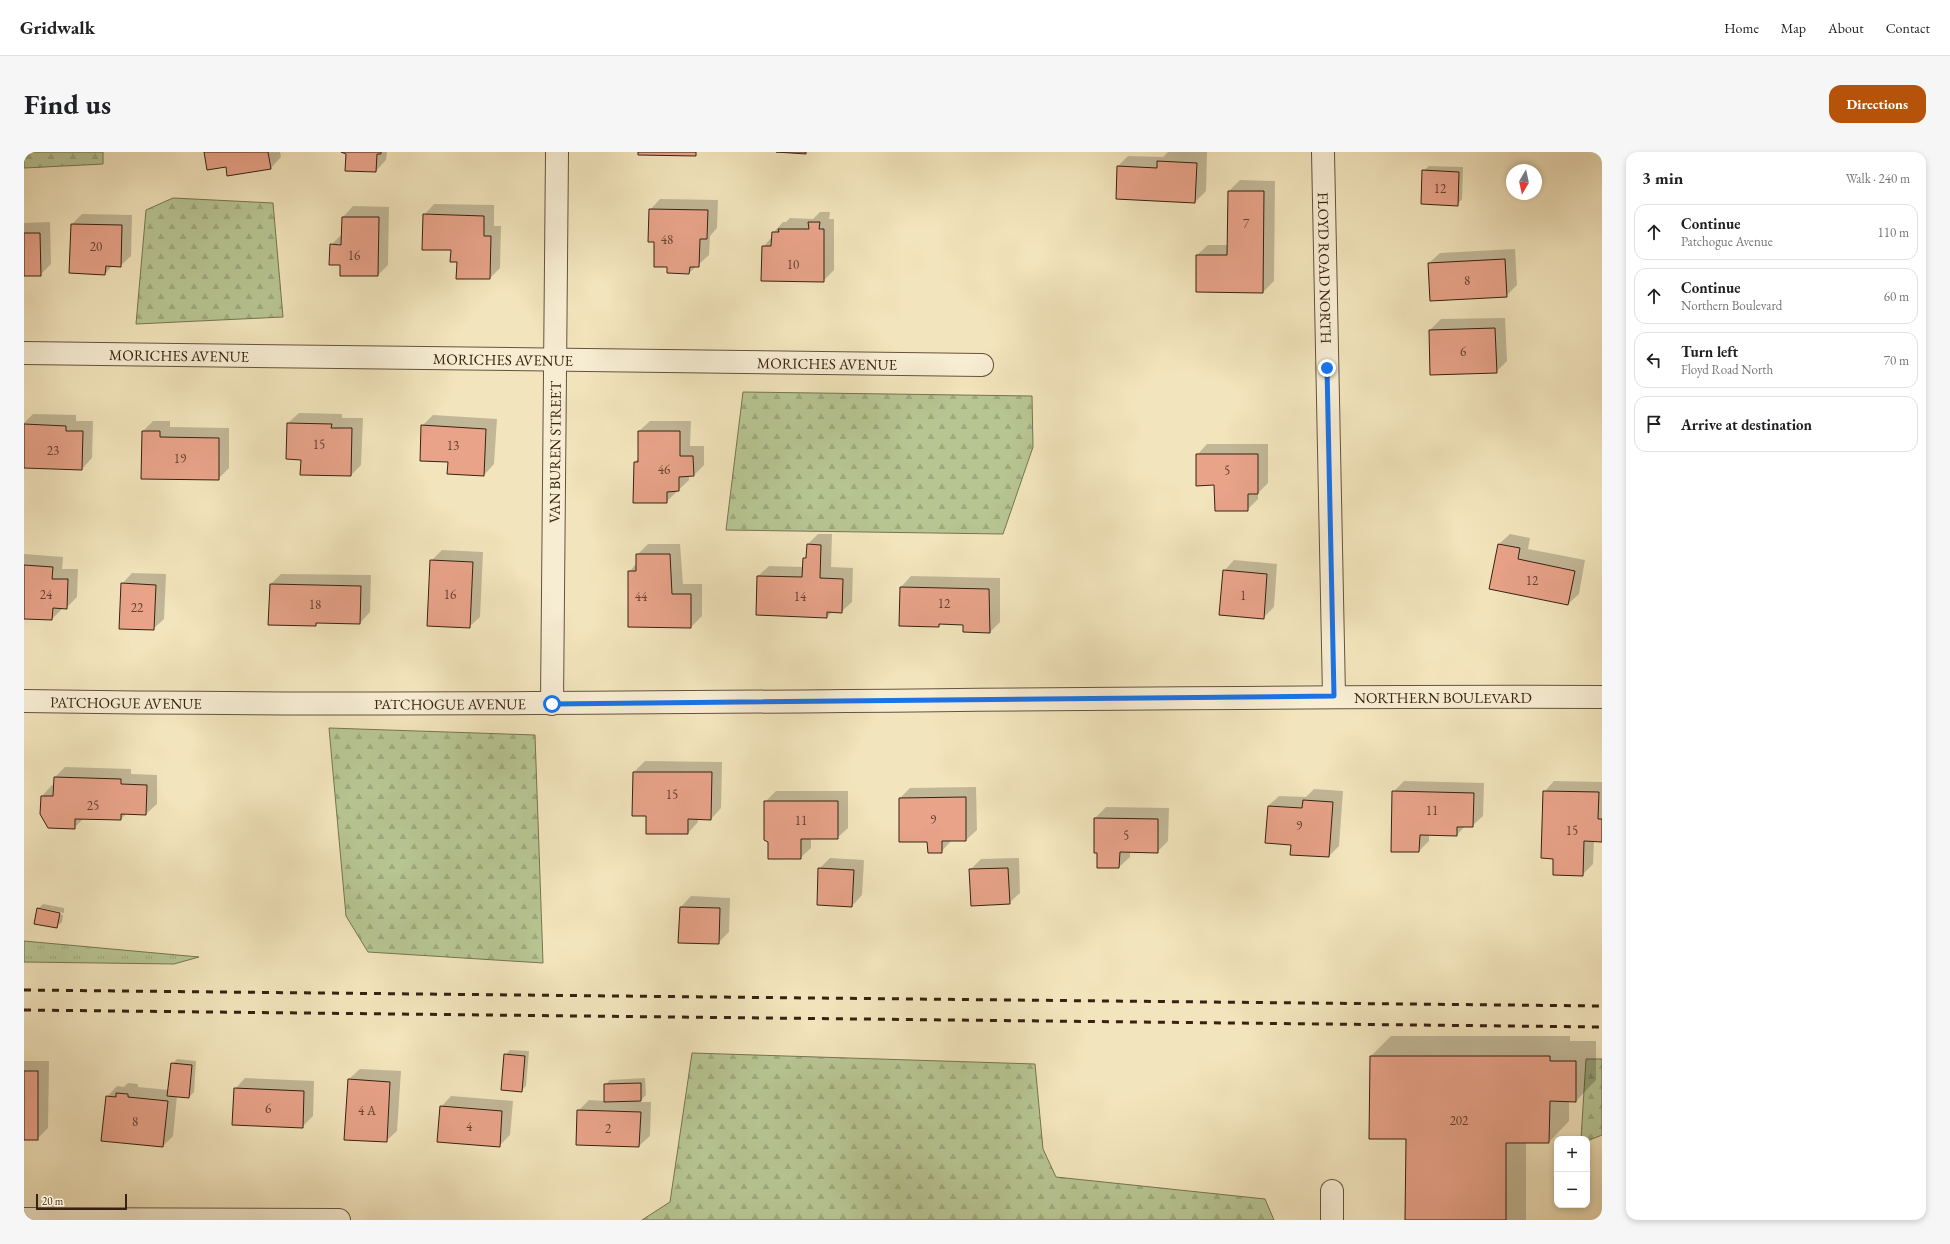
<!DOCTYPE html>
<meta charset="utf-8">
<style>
body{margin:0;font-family:"EB Garamond",serif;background:#f6f6f6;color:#202124}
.controls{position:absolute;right:12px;bottom:12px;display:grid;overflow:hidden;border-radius:8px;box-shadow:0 2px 6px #0003}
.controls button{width:36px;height:36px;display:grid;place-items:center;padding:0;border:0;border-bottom:1px solid #e0e0e0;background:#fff;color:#202124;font:20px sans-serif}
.compass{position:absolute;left:1482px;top:12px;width:36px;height:36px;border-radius:50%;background:#fff;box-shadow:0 2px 6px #0003;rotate:189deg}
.scale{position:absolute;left:12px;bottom:10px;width:91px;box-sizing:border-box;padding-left:4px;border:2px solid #372211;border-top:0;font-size:11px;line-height:14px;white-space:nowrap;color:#372211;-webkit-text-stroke:3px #f7edd3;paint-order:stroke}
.stop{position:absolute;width:12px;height:12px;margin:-9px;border:3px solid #1a73e8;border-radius:50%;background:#fff}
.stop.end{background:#1a73e8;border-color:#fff;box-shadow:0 1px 4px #0008}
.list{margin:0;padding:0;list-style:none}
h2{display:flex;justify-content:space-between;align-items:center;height:52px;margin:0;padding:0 16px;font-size:17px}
h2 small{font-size:13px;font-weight:400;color:#757577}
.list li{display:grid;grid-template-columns:26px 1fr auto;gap:12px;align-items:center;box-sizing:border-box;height:56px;margin:0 8px 8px;padding:0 8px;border:1px solid #e0e0e0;border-radius:12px}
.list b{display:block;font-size:15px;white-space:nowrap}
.list p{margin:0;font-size:13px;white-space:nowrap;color:#757577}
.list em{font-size:13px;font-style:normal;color:#757577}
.icon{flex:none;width:22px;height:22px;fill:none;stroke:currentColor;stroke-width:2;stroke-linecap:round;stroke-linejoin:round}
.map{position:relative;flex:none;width:1578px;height:1068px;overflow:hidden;border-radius:12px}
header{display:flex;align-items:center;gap:24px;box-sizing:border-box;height:56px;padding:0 20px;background:#fff;border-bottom:1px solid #e0e0e0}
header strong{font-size:19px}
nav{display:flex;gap:22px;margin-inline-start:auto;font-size:14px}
.intro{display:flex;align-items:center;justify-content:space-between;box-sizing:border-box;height:96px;padding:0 24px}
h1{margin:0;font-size:28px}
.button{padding:10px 18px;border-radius:12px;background:#b45309;color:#fff;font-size:14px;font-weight:700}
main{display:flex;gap:24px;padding:0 24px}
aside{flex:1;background:#fff;border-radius:12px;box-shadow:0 2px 6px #0003}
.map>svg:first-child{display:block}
</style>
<header>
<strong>Gridwalk</strong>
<nav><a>Home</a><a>Map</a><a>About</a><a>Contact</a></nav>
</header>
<div class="intro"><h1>Find us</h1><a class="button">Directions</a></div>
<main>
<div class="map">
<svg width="1578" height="1068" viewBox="0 0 1578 1068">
<defs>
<pattern id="grass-tufts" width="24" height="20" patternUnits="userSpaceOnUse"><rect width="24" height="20" fill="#b7c593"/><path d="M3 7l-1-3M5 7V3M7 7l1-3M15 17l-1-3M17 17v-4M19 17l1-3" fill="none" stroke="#9ea97e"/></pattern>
<pattern id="forest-firs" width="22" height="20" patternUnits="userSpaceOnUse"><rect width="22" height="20" fill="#b7c593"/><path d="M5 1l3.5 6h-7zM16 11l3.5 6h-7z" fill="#9ea97e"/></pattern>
</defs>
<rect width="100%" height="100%" fill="#f2e4bc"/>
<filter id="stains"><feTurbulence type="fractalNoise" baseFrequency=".005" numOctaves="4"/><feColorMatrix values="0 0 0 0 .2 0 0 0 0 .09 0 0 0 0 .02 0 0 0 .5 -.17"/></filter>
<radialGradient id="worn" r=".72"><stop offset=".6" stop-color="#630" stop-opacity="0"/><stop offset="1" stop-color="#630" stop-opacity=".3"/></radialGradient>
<!-- grass -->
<path fill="url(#grass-tufts)" stroke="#777452" d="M0 789 175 805 150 812 0 810Z"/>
<!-- forest -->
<g fill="url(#forest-firs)" stroke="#777452">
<path d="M0 0H79V12L0 16Z"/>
<path d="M149 46 249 51 259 165 112 172 122 58Z"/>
<path d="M719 240 1008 244 1009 295 979 382 702 378Z"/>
<path d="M305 576 511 583 519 811 344 800 322 764Z"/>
<path d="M668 901 1011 912 1019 997 1032 1025 1241 1047 1250 1068H618L646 1050Z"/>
<path d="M1562 907H1578V983L1563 989V987H1557Z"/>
</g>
<!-- shadow -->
<g fill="#0003">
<path d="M181 0H256L257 5 247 16 204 23 203 13Z"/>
<path d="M318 0H363L362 8 352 19 323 1Z"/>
<path d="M1144 0H1183L1182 39 1171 50 1094 14 1104 4 1139 5Z"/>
<path d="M1405 14 1439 15 1438 47 1433 53 1399 19Z"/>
<path d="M1216 28 1251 29 1250 129 1239 140 1173 139V103L1184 93H1205V39Z"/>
<path d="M636 47 694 48 693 76 686 84 685 103 665 121 644 114 631 89 626 58Z"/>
<path d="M410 52 470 53V74H477L476 116 466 126 434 109 428 97 400 63Z"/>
<path d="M329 54 365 55 364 113 354 123 317 112 307 93 318 82 319 65Z"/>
<path d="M796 60H806L805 67H810V118L799 129 739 95 748 85 749 81 759 70H762L766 66 789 67Z"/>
<path d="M58 62 108 63 107 104 96 114H88L81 122 48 72Z"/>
<path d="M26 70 27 112 16 123H0V71Z"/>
<path d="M1491 97 1493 133 1482 144 1405 111 1416 101Z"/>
<path d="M1481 166 1483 209 1472 220 1406 178 1417 167Z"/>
<path d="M275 261 318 262V266H339L337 313 327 323 278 307 264 271Z"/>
<path d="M9 262 52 263V269H69L68 306 58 317 0 315V271Z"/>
<path d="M409 263 473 267 470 312 460 323 425 309 398 274Z"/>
<path d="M129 269H146V275L205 276V316L194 327 119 279Z"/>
<path d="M626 269H667L666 294H680V313L669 324H665V328L642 350 611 310 615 306V279Z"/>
<path d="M1183 292H1244V331L1234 341V347L1223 358 1191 332 1173 303Z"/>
<path d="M794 382H808L807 415 829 416 828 450 817 460H808L803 465 734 424 745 414 780 415V407L784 403V392Z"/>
<path d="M1486 382 1506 386 1504 397 1561 408 1555 442 1544 452 1466 436 1475 392Z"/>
<path d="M624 392H656L659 432H678V464L667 475 605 474V420L613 411V403Z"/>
<path d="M418 398 459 400 456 465 445 475 407 409Z"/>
<path d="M0 402 39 405 38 417H54L53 445 42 456H39L28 467 0 466Z"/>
<path d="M1210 408 1253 412 1250 455 1239 466 1200 419Z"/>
<path d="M108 421 142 422 140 467 129 477 98 432Z"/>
<path d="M257 422 347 423 346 460 336 471 295 470 292 473 247 432Z"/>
<path d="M887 424 976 426V470L966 480 940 472 918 471 915 474 877 435Z"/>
<path d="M621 609 698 610 697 656 687 667 674 666V670L664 681 623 663H609L610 620Z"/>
<path d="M41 615 107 617V622L133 623V652L122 662H102L97 667 60 666 50 676 18 644 28 633H30L31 625Z"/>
<path d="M1380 629 1460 631 1459 664 1448 674H1441L1433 683 1405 682V689L1395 699 1369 640Z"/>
<path d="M1530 629 1578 630V689L1570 688 1569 712 1558 723 1530 706 1520 640Z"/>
<path d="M952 635 953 678 942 688H928L917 700 904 689 876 646 886 636Z"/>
<path d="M1290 637 1319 639 1315 694 1305 704 1268 692 1244 654 1255 644 1282 645Z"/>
<path d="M752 639H824V676L813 686H787V696L776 706 745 689 741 650Z"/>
<path d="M1082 655 1145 656 1144 689 1133 700 1106 699V705L1095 715H1074V700H1071V666Z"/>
<path d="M806 706 840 708 838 743 828 754 795 717Z"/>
<path d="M995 706 996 741 985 751 946 718 957 707Z"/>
<path d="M667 744 706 746 705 780 694 791 656 790 657 755Z"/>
<path d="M19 752 40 756V761L16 756V758L39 763 38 770 32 775 14 757Z"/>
<path d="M1367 884H1546V889H1572V928L1552 949H1545V969L1525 990H1502V1068H1382L1383 986 1347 904Z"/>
<path d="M486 898 505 899 502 934 497 939 481 903Z"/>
<path d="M153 907 172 909 170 940 165 945 153 944 149 984 139 994 83 945 93 934 100 935 104 931 114 932V935L145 938 148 912Z"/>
<path d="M0 909H25L24 976 13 987H0Z"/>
<path d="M336 917 377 919 373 979 362 989 325 927Z"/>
<path d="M221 926 290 929 289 964 278 975 211 937Z"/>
<path d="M621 926 622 943 615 950H627L626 984 615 994 553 992 554 959 565 948 581 949V933L586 928Z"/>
<path d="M427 944 489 949 486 983 475 994 417 955Z"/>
</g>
<!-- building -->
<g fill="#e8a389" stroke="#372211">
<path d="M180 0H244L247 17 203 24 202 15 183 18Z"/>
<path d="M317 0H357V2H353L352 20 321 19 322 2Z"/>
<path d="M614 0H672V4L614 3Z"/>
<path d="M752 0H782V2Z"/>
<path d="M1133 9 1173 11 1171 51 1092 47 1093 14 1133 16Z"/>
<path d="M1398 18 1435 20 1434 54 1397 52Z"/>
<path d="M1204 39H1240L1239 141 1172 140V103H1203Z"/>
<path d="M625 57 684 58 683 87H676L675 115H666L665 122 643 121V115H630V90H624Z"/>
<path d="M399 62 460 64V84H467L466 127H432L433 110H426L427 98H398Z"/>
<path d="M318 65H355L354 124H316V113H305L306 92 317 93Z"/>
<path d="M784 70H796L795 77H800V130L737 129 738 94H747L748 80H755L754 77H785Z"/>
<path d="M47 72 98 73 97 115 82 114 81 123 45 121Z"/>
<path d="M0 81H16L17 124H0Z"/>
<path d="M1481 107 1483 145 1406 149 1404 111Z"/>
<path d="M1471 176 1473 221 1406 223 1405 178Z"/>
<path d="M263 271 308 272 307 276H328L327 324 276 323 277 308 262 307Z"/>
<path d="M0 272 42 274V279H59L58 318 0 316Z"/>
<path d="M397 273 462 277 460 324 423 322 424 310 396 309Z"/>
<path d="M118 279H136V285L195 286V328L117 327Z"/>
<path d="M614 279H656V304H669L670 324 655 325V339L643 340V351H609L610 310H614Z"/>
<path d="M1172 302H1234V342H1224V359H1191L1190 333 1172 334Z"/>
<path d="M783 392 797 393 796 426 819 427 818 461 803 460V466L732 463 733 424 778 425 779 406H782Z"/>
<path d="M1474 392 1496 396 1494 407 1551 419 1544 453 1465 437Z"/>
<path d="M612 402H646L648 442H667V476L604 475V419H612Z"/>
<path d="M406 408 449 410 446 476 403 474Z"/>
<path d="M0 413 29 415 28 427H44L43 457 29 456 28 468 0 467Z"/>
<path d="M1199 418 1243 422 1240 467 1195 463Z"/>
<path d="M97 431 132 433 130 478 95 477Z"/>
<path d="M246 432 337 434 336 472 292 471V474L244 473Z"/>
<path d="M876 435 965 437 966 481 939 480V473L915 472V475L875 474Z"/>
<path d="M609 620H688L687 668 664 667V682H622V664H608Z"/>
<path d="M30 625 97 627V632L123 633 122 663 97 662V668L51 667V677L24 676 16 662 17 644H29Z"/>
<path d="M1368 639 1450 641 1449 675H1433V684L1396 683 1395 700H1367Z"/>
<path d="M1519 639 1575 640 1574 667H1578V690L1560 689 1559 724 1529 723V707L1517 706Z"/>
<path d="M942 645V689H918V701H904L903 690H875V646Z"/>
<path d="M1279 648 1309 650 1305 705 1266 703 1267 693 1241 691 1244 654 1278 656Z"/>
<path d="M740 649H814V687H777V707H744V690L740 688Z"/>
<path d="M1070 666 1134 667V701L1096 700 1095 716H1073V701H1070Z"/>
<path d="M794 716 830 718 828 755 793 753Z"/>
<path d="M984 716 986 752 947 754 945 717Z"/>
<path d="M656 755 696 756 695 792 654 791Z"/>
<path d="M13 756 36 761 33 776 10 772Z"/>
<path d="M480 902 501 904 498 940 477 938Z"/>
<path d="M1346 904H1526V909H1552V950L1526 949 1525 991H1482V1068H1381L1382 987H1345Z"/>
<path d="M147 911 168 913 165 946 143 944Z"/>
<rect x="0" y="919" width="14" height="69"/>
<path d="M324 927 366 930 363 990 320 988Z"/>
<path d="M617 931V949L580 950V932Z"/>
<path d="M210 936 280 939 279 976 208 973Z"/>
<path d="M92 941 104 942V945L144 949 139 995 77 989 82 944 92 945Z"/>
<path d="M416 954 478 959 476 995 413 990Z"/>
<path d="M553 958 617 960 615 995 552 993Z"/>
</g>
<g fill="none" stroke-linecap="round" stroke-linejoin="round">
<!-- minor casing -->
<g stroke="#66523c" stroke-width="24">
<g id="minor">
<path id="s1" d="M1299 0 1310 544"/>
<path id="s2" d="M0 201 958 213"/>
<path id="s3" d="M528 552 533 0"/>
<path d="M1308 1039V1068"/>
<path d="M0 1067 315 1068"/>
</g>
</g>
<!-- tertiary casing -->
<g stroke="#66523c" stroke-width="24">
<g id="tertiary">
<path id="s4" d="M0 549C526 557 1052 543 1578 545"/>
</g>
</g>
<!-- minor -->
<use href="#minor" stroke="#f7edd3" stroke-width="22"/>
<!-- tertiary -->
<use href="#tertiary" stroke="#f7edd3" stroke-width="22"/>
<!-- rail -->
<g stroke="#372211" stroke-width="3" stroke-dasharray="7 7" stroke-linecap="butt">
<path d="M0 838 1578 854"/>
<path d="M0 858 1578 875"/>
</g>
</g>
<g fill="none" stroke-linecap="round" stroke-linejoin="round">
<!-- route -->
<path stroke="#1a73e8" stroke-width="5" d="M528 552 1310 544 1303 216"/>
</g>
<g text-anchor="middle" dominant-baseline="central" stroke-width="3" stroke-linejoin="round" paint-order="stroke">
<!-- number labels -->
<g font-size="13" fill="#63422f">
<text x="1416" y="36">12</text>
<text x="1222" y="71">7</text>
<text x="643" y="87">48</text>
<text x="72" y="94">20</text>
<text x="330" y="103">16</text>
<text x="769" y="112">10</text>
<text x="1443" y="128">8</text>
<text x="1439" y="199">6</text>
<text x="295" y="292">15</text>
<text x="429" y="293">13</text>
<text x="29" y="298">23</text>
<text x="156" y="306">19</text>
<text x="640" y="317">46</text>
<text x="1203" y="318">5</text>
<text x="1508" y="428">12</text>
<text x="22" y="442">24</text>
<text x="426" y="442">16</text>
<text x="1219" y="443">1</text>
<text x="617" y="444">44</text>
<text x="776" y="444">14</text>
<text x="920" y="451">12</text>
<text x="291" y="452">18</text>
<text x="113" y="455">22</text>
<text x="648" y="642">15</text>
<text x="69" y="653">25</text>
<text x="1408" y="658">11</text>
<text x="909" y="667">9</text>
<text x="777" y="668">11</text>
<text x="1275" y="673">9</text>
<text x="1548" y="678">15</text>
<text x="1102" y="683">5</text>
<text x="244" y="956">6</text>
<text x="343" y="958">4 A</text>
<text x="1435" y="968">202</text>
<text x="111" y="969">8</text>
<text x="445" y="974">4</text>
<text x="584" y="976">2</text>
</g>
<!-- street labels -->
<g font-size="15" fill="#372211" stroke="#f7edd3">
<text stroke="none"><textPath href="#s1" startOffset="116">FLOYD ROAD NORTH</textPath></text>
<text stroke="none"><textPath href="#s2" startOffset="155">MORICHES AVENUE</textPath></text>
<text stroke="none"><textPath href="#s2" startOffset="479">MORICHES AVENUE</textPath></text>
<text stroke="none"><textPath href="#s2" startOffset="803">MORICHES AVENUE</textPath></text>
<text stroke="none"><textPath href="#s3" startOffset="252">VAN BUREN STREET</textPath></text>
<text stroke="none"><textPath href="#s4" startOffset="1419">NORTHERN BOULEVARD</textPath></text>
<text stroke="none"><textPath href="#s4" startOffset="102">PATCHOGUE AVENUE</textPath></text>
<text stroke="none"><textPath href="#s4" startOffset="426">PATCHOGUE AVENUE</textPath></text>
</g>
</g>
<rect width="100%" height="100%" filter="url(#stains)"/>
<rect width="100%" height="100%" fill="url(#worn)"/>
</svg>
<div class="controls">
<button>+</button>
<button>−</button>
</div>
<svg class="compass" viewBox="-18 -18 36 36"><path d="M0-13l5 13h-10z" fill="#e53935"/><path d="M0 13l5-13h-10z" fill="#757577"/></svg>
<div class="scale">20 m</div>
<div class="stop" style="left:528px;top:552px"></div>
<div class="stop end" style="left:1303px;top:216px"></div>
</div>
<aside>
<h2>3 min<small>Walk · 240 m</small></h2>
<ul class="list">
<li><svg class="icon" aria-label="ahead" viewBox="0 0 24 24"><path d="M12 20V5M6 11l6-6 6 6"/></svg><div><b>Continue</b><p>Patchogue Avenue</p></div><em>110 m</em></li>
<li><svg class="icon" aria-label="ahead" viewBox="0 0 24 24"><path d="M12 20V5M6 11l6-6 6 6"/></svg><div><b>Continue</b><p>Northern Boulevard</p></div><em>60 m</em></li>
<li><svg class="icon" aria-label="left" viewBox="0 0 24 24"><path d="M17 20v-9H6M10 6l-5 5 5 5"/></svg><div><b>Turn left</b><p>Floyd Road North</p></div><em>70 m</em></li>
<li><svg class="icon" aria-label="arrive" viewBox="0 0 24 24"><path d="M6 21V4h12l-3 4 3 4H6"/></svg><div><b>Arrive at destination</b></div></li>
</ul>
</aside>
</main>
